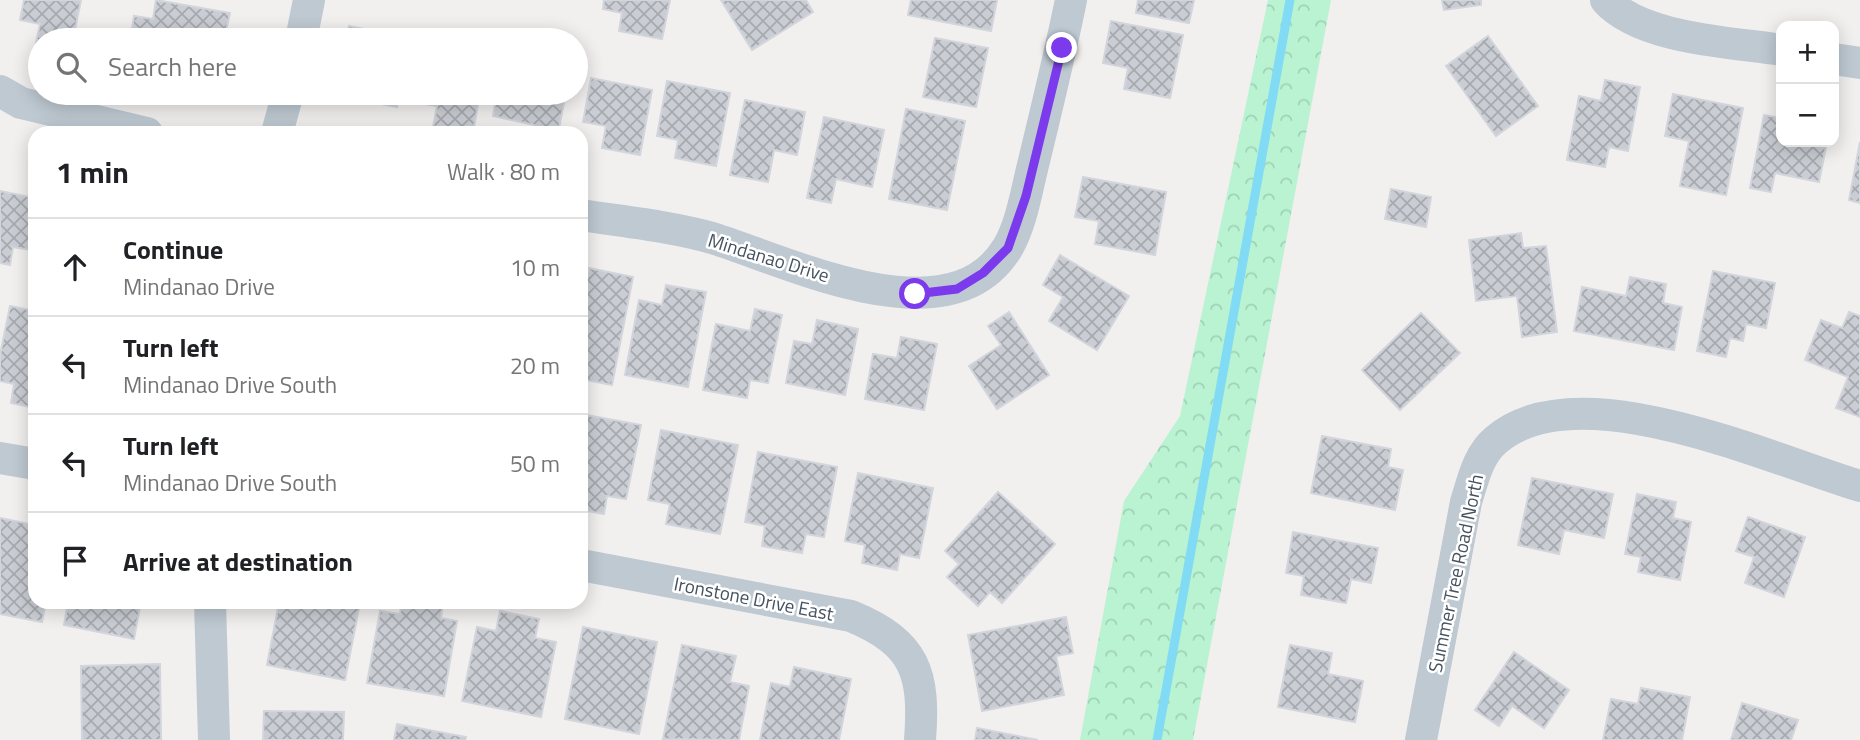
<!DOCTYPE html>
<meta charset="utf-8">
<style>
body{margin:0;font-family:"Titillium Web",sans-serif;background:#f6f6f6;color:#202124}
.controls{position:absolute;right:21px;top:21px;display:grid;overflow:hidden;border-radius:14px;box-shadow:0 4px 18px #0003}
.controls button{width:63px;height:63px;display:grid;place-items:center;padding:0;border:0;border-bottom:2px solid #e0e0e0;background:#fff;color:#202124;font:35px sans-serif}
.stop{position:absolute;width:21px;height:21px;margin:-16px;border:5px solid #7c3aed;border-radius:50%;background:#fff}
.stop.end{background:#7c3aed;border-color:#fff;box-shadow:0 2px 7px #0008}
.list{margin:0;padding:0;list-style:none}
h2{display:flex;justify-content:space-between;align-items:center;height:91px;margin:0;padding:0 28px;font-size:30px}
h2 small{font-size:23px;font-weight:400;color:#757577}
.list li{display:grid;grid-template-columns:46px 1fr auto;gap:21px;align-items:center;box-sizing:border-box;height:98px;padding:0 28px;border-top:2px solid #e0e0e0}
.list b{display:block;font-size:26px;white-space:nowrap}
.list p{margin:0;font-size:23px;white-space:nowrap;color:#757577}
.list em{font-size:23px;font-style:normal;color:#757577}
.icon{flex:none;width:38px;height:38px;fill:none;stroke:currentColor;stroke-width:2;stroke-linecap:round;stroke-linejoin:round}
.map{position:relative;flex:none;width:1860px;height:740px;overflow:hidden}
.search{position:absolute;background:#fff;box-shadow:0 4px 18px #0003;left:28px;top:28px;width:560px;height:77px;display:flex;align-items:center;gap:18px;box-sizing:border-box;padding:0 24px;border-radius:38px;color:#757577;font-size:26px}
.panel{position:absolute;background:#fff;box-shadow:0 4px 18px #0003;left:28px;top:126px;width:560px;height:483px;border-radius:21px}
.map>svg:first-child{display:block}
</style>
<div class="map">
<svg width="1860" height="740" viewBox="0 0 1860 740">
<defs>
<pattern id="forest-crowns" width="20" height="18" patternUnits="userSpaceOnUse" patternTransform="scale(1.75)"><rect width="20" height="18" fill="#b9f3d1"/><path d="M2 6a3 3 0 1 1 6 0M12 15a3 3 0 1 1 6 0" fill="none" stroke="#a0d2b6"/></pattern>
<pattern id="building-cross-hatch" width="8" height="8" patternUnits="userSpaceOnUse" patternTransform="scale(1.75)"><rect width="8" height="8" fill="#caced4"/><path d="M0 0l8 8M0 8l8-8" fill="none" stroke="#a6aaaf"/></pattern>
</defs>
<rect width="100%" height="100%" fill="#f2efef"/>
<!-- forest -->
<path fill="url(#forest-crowns)" d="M1268 0H1331L1193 740H1080L1124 501 1180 416Z"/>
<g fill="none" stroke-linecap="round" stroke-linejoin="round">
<!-- stream -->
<path stroke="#82dbf4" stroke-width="9" d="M1157 740 1290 0"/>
</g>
<!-- building -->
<g fill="url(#building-cross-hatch)" stroke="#d2d5db" stroke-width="2">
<path d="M24 0H81L73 40H40V44L36 43 40 24 20 20Z"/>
<path d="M156 0 230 13 224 40H130L134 16 153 19Z"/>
<path d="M604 0H670L662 39 619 31 622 13 603 9Z"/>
<path d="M721 0H806L813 12 752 50Z"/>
<path d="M911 0H997L991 31 908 15Z"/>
<path d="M1138 0H1194L1189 23 1136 13Z"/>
<path d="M1442 0H1481V5L1444 10Z"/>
<path d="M1111 21 1183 35 1170 98 1124 89 1128 68 1103 63Z"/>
<path d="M349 26 410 38V40H346Z"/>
<path d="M1488 36 1538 106 1496 136 1446 66Z"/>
<path d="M935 38 988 48 976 107 923 97Z"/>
<path d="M591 78 652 90 640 155 602 148 606 126 583 122Z"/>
<path d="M1605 80 1640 87 1628 151 1609 147 1605 167 1567 160 1579 96 1601 101Z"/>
<path d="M667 81 730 93 716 166 675 158 678 140 657 136Z"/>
<path d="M357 93H400L397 107 356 99Z"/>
<path d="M415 93H480L473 133 433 127 437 106 414 102Z"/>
<path d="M497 93H566L558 133H532L534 125 493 116Z"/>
<path d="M1673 94 1743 108 1726 195 1680 186 1689 141 1665 136Z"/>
<path d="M745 100 805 112 797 155 774 150 768 182 730 175Z"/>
<path d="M906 109 965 121 947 210 889 199Z"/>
<path d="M1764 115 1781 118V142L1826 147 1819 182 1775 173 1771 192 1750 188Z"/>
<path d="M824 117 884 130 872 187 836 179 831 203 807 198Z"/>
<path d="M1860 142V203L1849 200Z"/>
<path d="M1083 177 1166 192 1155 255 1095 244 1099 221 1075 217Z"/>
<path d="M1391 189 1431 197 1426 227 1385 219Z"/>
<path d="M0 191 35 198V228L31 250 13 247 10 265 0 263Z"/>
<path d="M1521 233 1523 248 1546 246 1557 332 1522 337 1517 296 1476 301 1469 240Z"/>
<path d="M1060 255 1129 296 1097 350 1049 321 1063 297 1043 285Z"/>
<path d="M589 268 633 277 612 385 581 379V288L585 289Z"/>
<path d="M1713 271 1775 283 1766 328 1746 324 1743 341 1730 338 1726 357 1697 351Z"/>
<path d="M1630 277 1666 284 1663 303 1682 307 1674 350 1574 331 1582 287 1626 296Z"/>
<path d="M666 285 706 292 688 387 625 375 639 300 662 305Z"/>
<path d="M10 306 35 311V408L11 403 14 384 0 381V355Z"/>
<path d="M755 309 782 315 768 383 750 380 747 398 703 390 716 324 750 331Z"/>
<path d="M1009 312 1049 375 997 409 969 366 1001 345 988 326Z"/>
<path d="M1849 312 1860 316V417L1836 408 1848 377 1805 360 1821 320 1842 328Z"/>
<path d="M1421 313 1460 353 1400 410 1362 370Z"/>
<path d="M817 320 858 329 845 395 786 383 794 341 812 344Z"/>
<path d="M901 337 937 344 924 410 865 399 873 354 897 358Z"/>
<path d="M581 414 641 425 626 499 607 496 604 514 581 510Z"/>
<path d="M661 430 738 445 720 534 666 524 670 504 648 500Z"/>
<path d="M1322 436 1391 449 1388 467 1403 470 1395 510 1311 493Z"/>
<path d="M758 452 837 467 824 537 806 534 802 553 762 546 765 526 745 522Z"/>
<path d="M858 473 933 488 919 558 900 554 897 570 862 563 865 545 845 541Z"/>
<path d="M1532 478 1613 494 1604 538 1564 530 1559 554 1518 545Z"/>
<path d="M998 492 1055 544 1002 603 990 592 978 606 947 577 959 564 945 551Z"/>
<path d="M1637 494 1676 502 1673 518 1691 522 1680 580 1638 572 1641 557 1625 554Z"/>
<path d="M1748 517 1805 537 1784 597 1745 583 1754 557 1736 551Z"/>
<path d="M0 518 35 525V602H46L42 622 0 614Z"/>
<path d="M1293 532 1378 548 1371 583 1351 579 1346 603 1301 595 1304 576 1286 573Z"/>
<path d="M68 602H141L134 639 64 625Z"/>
<path d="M279 602H339L359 608 345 680 267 665Z"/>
<path d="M402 602H443L441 618 457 621 444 696 367 683 380 611 400 614Z"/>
<path d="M500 611 539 619 535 638 556 642 541 717 462 701 477 627 496 631Z"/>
<path d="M1066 617 1073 653 1056 656 1064 695 982 711 968 635Z"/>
<path d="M583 627 657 642 639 734 565 719Z"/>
<path d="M682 645 736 656 730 682 749 686 739 740 663 739Z"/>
<path d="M1290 645 1332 653 1328 674 1363 681 1355 722 1278 707Z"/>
<path d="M1514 652 1569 690 1544 728 1512 706 1499 726 1475 710Z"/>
<path d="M160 664 161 740H82L81 666Z"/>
<path d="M794 667 851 679 839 740H760L771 683 790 687Z"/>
<path d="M1641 688 1690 697 1682 740H1603L1611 699 1638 704Z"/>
<path d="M1742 703 1798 720 1791 740H1731Z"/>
<path d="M264 711 344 712 343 740H263Z"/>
<path d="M397 724 466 737 465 740H394Z"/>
<path d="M977 728 1038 740H975Z"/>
</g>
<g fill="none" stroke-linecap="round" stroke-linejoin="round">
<!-- street -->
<g stroke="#bec9d2" stroke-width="32">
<path d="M1606 0C1641 39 1731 42 1781 50"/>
<path d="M301 40 309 0"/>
<path d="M1834 59 1860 63"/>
<path d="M0 91 21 103 147 133"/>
<path d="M277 133 288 93"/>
<path d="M581 215C625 222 669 226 712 238 790 262 951 343 1008 247 1022 223 1027 188 1034 161 1047 107 1060 54 1071 0"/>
<path d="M0 458 35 464"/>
<path d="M581 565 851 616C916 643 925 673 920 740"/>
<path d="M210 602 214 740"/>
<path d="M1421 740 1466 502C1473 480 1478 455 1496 440 1577 370 1770 459 1860 486"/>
</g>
</g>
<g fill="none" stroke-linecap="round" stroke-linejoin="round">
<!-- route -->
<path stroke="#7c3aed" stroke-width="9" d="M915 294 957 289 983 273 1008 248 1026 196 1062 48"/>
</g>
<g text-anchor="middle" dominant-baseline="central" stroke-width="5" stroke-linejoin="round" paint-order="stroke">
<!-- street labels -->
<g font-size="19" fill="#45525f" stroke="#fff">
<text transform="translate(769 257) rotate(17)">Mindanao Drive</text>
<text transform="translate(1455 573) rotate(-78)">Summer Tree Road North</text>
<text transform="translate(754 598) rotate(11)">Ironstone Drive East</text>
</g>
</g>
</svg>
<div class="controls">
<button>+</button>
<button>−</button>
</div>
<div class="stop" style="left:915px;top:294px"></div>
<div class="stop end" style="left:1062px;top:48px"></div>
<div class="search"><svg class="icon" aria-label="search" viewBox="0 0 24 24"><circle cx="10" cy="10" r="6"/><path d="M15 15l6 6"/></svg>Search here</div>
<section class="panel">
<h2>1 min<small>Walk · 80 m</small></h2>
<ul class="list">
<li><svg class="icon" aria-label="ahead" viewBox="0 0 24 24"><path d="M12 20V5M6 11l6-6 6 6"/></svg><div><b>Continue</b><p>Mindanao Drive</p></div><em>10 m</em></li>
<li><svg class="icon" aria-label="left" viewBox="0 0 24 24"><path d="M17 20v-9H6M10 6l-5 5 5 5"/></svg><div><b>Turn left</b><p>Mindanao Drive South</p></div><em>20 m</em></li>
<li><svg class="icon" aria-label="left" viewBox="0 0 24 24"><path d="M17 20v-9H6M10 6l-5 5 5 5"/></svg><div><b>Turn left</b><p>Mindanao Drive South</p></div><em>50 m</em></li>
<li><svg class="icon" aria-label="arrive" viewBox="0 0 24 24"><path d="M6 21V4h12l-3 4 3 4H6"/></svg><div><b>Arrive at destination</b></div></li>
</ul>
</section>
</div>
